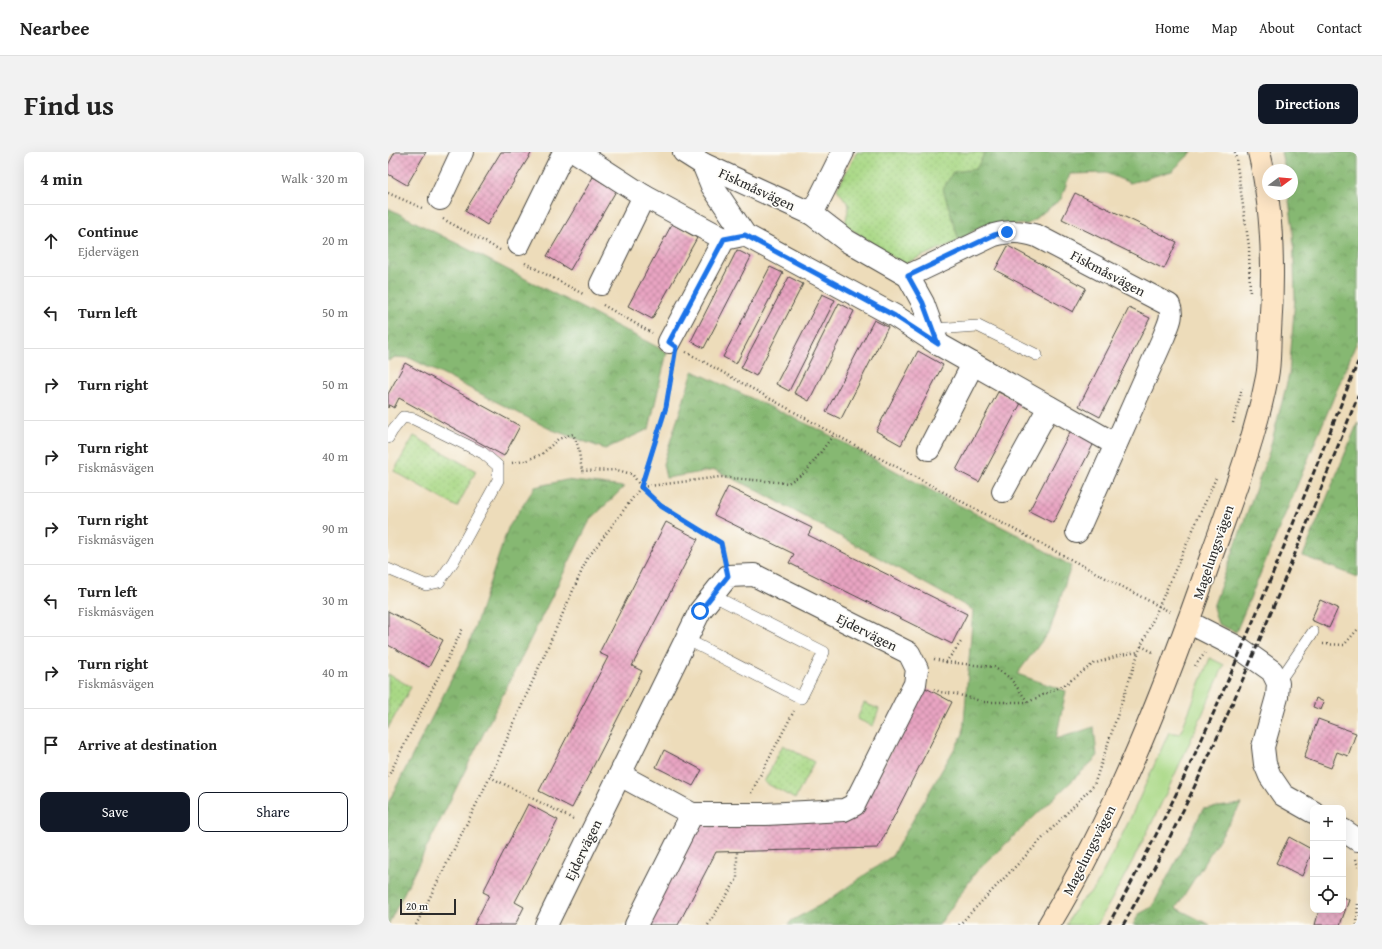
<!DOCTYPE html>
<meta charset="utf-8">
<style>
body{margin:0;font-family:"Gentium Book Plus",serif;background:#f2f2f2;color:#222}
.controls{position:absolute;right:12px;bottom:12px;display:grid;overflow:hidden;border-radius:8px;box-shadow:0 4px 16px #0002}
.controls button{width:36px;height:36px;display:grid;place-items:center;padding:0;border:0;border-bottom:1px solid #e0e0e0;background:#fff;color:#222;font:20px sans-serif}
.compass{position:absolute;left:874px;top:12px;width:36px;height:36px;border-radius:50%;background:#fff;box-shadow:0 4px 16px #0002;rotate:74deg}
.scale{position:absolute;left:12px;bottom:10px;width:56px;box-sizing:border-box;padding-left:4px;border:2px solid #2b2b2b;border-top:0;font-size:11px;line-height:14px;white-space:nowrap;color:#2b2b2b;-webkit-text-stroke:3px #fdfcf7;paint-order:stroke}
.stop{position:absolute;width:12px;height:12px;margin:-9px;border:3px solid #1a73e8;border-radius:50%;background:#fff}
.stop.end{background:#1a73e8;border-color:#fff;box-shadow:0 1px 4px #0008}
.list{margin:0;padding:0;list-style:none}
h2{display:flex;justify-content:space-between;align-items:center;height:52px;margin:0;padding:0 16px;font-size:17px}
h2 small{font-size:13px;font-weight:400;color:#767676}
.list li{display:grid;grid-template-columns:26px 1fr auto;gap:12px;align-items:center;box-sizing:border-box;height:72px;padding:0 16px;border-top:1px solid #e0e0e0}
.list b{display:block;font-size:15px;white-space:nowrap}
.list p{margin:0;font-size:13px;white-space:nowrap;color:#767676}
.list em{font-size:13px;font-style:normal;color:#767676}
.actions{display:flex;gap:8px;padding:12px 16px}
.actions a{flex:1;padding:9px 0;border:1px solid #111827;border-radius:8px;text-align:center;font-size:14px;color:#111827}
.actions .main{background:#111827;color:#fff}
.icon{flex:none;width:22px;height:22px;fill:none;stroke:currentColor;stroke-width:2;stroke-linecap:round;stroke-linejoin:round}
.map{position:relative;flex:none;width:970px;height:773px;overflow:hidden;border-radius:8px}
header{display:flex;align-items:center;gap:24px;box-sizing:border-box;height:56px;padding:0 20px;background:#fff;border-bottom:1px solid #e0e0e0}
header strong{font-size:19px}
nav{display:flex;gap:22px;margin-inline-start:auto;font-size:14px}
.intro{display:flex;align-items:center;justify-content:space-between;box-sizing:border-box;height:96px;padding:0 24px}
h1{margin:0;font-size:28px}
.button{padding:10px 18px;border-radius:8px;background:#111827;color:#fff;font-size:14px;font-weight:700}
main{display:flex;gap:24px;padding:0 24px}
aside{flex:1;background:#fff;border-radius:8px;box-shadow:0 4px 16px #0002}
.map>svg:first-child{display:block}
</style>
<header>
<strong>Nearbee</strong>
<nav><a>Home</a><a>Map</a><a>About</a><a>Contact</a></nav>
</header>
<div class="intro"><h1>Find us</h1><a class="button">Directions</a></div>
<main>
<aside>
<h2>4 min<small>Walk · 320 m</small></h2>
<ul class="list">
<li><svg class="icon" aria-label="ahead" viewBox="0 0 24 24"><path d="M12 20V5M6 11l6-6 6 6"/></svg><div><b>Continue</b><p>Ejdervägen</p></div><em>20 m</em></li>
<li><svg class="icon" aria-label="left" viewBox="0 0 24 24"><path d="M17 20v-9H6M10 6l-5 5 5 5"/></svg><div><b>Turn left</b></div><em>50 m</em></li>
<li><svg class="icon" aria-label="right" viewBox="0 0 24 24"><path d="M7 20v-9h11M14 6l5 5-5 5"/></svg><div><b>Turn right</b></div><em>50 m</em></li>
<li><svg class="icon" aria-label="right" viewBox="0 0 24 24"><path d="M7 20v-9h11M14 6l5 5-5 5"/></svg><div><b>Turn right</b><p>Fiskmåsvägen</p></div><em>40 m</em></li>
<li><svg class="icon" aria-label="right" viewBox="0 0 24 24"><path d="M7 20v-9h11M14 6l5 5-5 5"/></svg><div><b>Turn right</b><p>Fiskmåsvägen</p></div><em>90 m</em></li>
<li><svg class="icon" aria-label="left" viewBox="0 0 24 24"><path d="M17 20v-9H6M10 6l-5 5 5 5"/></svg><div><b>Turn left</b><p>Fiskmåsvägen</p></div><em>30 m</em></li>
<li><svg class="icon" aria-label="right" viewBox="0 0 24 24"><path d="M7 20v-9h11M14 6l5 5-5 5"/></svg><div><b>Turn right</b><p>Fiskmåsvägen</p></div><em>40 m</em></li>
<li><svg class="icon" aria-label="arrive" viewBox="0 0 24 24"><path d="M6 21V4h12l-3 4 3 4H6"/></svg><div><b>Arrive at destination</b></div></li>
</ul>
<div class="actions"><a class="main">Save</a><a>Share</a></div>
</aside>
<div class="map">
<svg width="970" height="773" viewBox="0 0 970 773">
<defs>
<pattern id="forest-crowns" width="20" height="18" patternUnits="userSpaceOnUse"><rect width="20" height="18" fill="#86b872"/><path d="M2 6a3 3 0 1 1 6 0M12 15a3 3 0 1 1 6 0" fill="none" stroke="#6e965e"/></pattern>
<pattern id="park-dots" width="8" height="8" patternUnits="userSpaceOnUse"><rect width="8" height="8" fill="#a9d885"/><path d="M2 2h.1M6 6h.1" fill="none" stroke="#92ba73" stroke-width="1.8" stroke-linecap="round"/></pattern>
<pattern id="building-cross-hatch" width="8" height="8" patternUnits="userSpaceOnUse"><rect width="8" height="8" fill="#e9a4c2"/><path d="M0 0l8 8M0 8l8-8" fill="none" stroke="#bd869e"/></pattern>
</defs>
<rect width="100%" height="100%" fill="#fdfcf7"/>
<filter id="ink" filterUnits="userSpaceOnUse"><feTurbulence type="fractalNoise" baseFrequency=".025" numOctaves="2"/><feDisplacementMap in="SourceGraphic" scale="8" xChannelSelector="R" yChannelSelector="G"/><feConvolveMatrix kernelMatrix="1 2 1 2 8 2 1 2 1" color-interpolation-filters="sRGB"/></filter>
<filter id="wash" filterUnits="userSpaceOnUse"><feTurbulence type="fractalNoise" baseFrequency=".012" numOctaves="4" result="noise"/><feDisplacementMap in="SourceGraphic" scale="16" xChannelSelector="R" yChannelSelector="G"/><feGaussianBlur stdDeviation="0.9" result="paint"/><feColorMatrix in="noise" values="0 0 0 0 0 0 0 0 0 0 0 0 0 0 0 0 0 1.4 0 .05"/><feComposite in="paint" operator="in"/></filter>
<g filter="url(#wash)">
<rect width="100%" height="100%" fill="#eddcba"/>
<!-- grass -->
<path fill="#a9d885" stroke="#6a8258" d="M822 506 836 513C797 602 758 690 709 773H678L691 751 707 736 742 667 781 580 792 582Z"/>
<!-- forest -->
<g fill="url(#forest-crowns)" stroke="#58724e">
<path d="M597 0H804L784 19 742 31 718 21 682 22 673 47 640 72 593 74 571 89 555 37 565 20 588 17Z"/>
<path d="M893 0H970V187L848 480 830 472 825 455 881 300 901 223 907 146 905 76 900 42H904V18H897Z"/>
<path d="M0 56 279 200 261 277 217 297 162 277 22 206 7 205 0 209Z"/>
<path d="M305 219 436 280 559 347 630 383 683 414 662 478 629 522 678 539 668 587 706 575 709 605 588 720 551 773H400L403 769 438 750 504 704 575 582 585 458 365 336 327 318 278 326 275 312Z"/>
<path d="M970 270V425L915 404Z"/>
<path d="M178 328 236 335 202 368 0 773V651L80 495 120 376 147 335Z"/>
<path d="M853 652 788 756 822 773H745L751 762 764 755 815 657Z"/>
</g>
<!-- park -->
<g fill="url(#park-dots)" stroke="#6a8258">
<path d="M469 0H597L588 17 565 20 555 37 571 89 515 112 457 73 461 53 449 37Z"/>
<path d="M26 284 88 319 69 355 6 319Z"/>
<path d="M0 522 23 535 0 576Z"/>
<path d="M476 551 491 557 485 574 469 567Z"/>
<path d="M395 593 426 610 407 647 376 630Z"/>
</g>
<g id="blocks">
<!-- building -->
<g fill="url(#building-cross-hatch)">
<path d="M7 0H38L19 33 0 22V13Z"/>
<path d="M113 0H144L99 73 77 59Z"/>
<path d="M205 25 228 39 182 118 159 104Z"/>
<path d="M687 41 789 90 776 117 674 67Z"/>
<path d="M284 72 309 86 264 167 240 154Z"/>
<path d="M620 94 698 136 685 160 607 118Z"/>
<path d="M349 98 363 105 316 196 303 189Z"/>
<path d="M382 115 395 121 348 212 335 205Z"/>
<path d="M401 125 415 132 368 224 353 216Z"/>
<path d="M434 142 447 148 401 239 388 232Z"/>
<path d="M451 151 466 159 421 249 406 241Z"/>
<path d="M741 156 762 166 712 265 691 254Z"/>
<path d="M486 168 500 175 453 267 438 260Z"/>
<path d="M530 199 555 213 513 293 488 279Z"/>
<path d="M17 211 132 274 116 304 11 246 6 256 1 253 0 256V242Z"/>
<path d="M610 240 633 251 591 330 568 318Z"/>
<path d="M683 278 707 289 665 371 641 359Z"/>
<path d="M340 335 424 376 420 383 579 462 564 492 401 411 406 402 326 363Z"/>
<path d="M278 370 310 387 244 514 254 519 184 656 151 639 220 505 211 501Z"/>
<path d="M932 448 950 456 941 476 923 468Z"/>
<path d="M0 459 55 488 41 515 0 493Z"/>
<path d="M536 535 564 550 490 696 328 700 290 773H254L306 669 470 663Z"/>
<path d="M928 546 936 550 933 558 925 555Z"/>
<path d="M930 567 968 581 960 604 949 600 943 616 916 606Z"/>
<path d="M276 598 314 618 305 634 268 615Z"/>
<path d="M140 652 170 668 127 750 136 755 127 773H86L101 743 95 740Z"/>
<path d="M901 685 925 698 914 724 888 711Z"/>
<path d="M955 745 961 748 952 773H927L931 758H955Z"/>
</g>
</g>
</g>
<g filter="url(#ink)">
<use href="#blocks" fill-opacity="0" stroke="#484640" stroke-width="1"/>
<g fill="none" stroke-linecap="round" stroke-linejoin="round">
<!-- service casing -->
<g stroke="#484640" stroke-width="12">
<g id="service">
<path d="M545 177 590 174 649 203"/>
<path d="M0 286 4 279 15 265 26 267 95 301 110 314V328L65 410 51 430 38 433 0 417"/>
<path d="M298 487 413 546 436 500 324 443"/>
<path d="M890 531 925 480"/>
</g>
</g>
<!-- minor casing -->
<g stroke="#484640" stroke-width="24">
<g id="minor">
<path d="M188 0 256 44"/>
<path d="M296 0 315 12 424 62 459 89 520 124 535 151 550 192"/>
<path d="M315 12 324 34 357 83 507 164 550 192 727 292"/>
<path d="M52 47 74 0"/>
<path d="M424 62 455 0"/>
<path d="M131 92 176 0"/>
<path d="M520 124 606 83C622 79 633 79 649 84L781 153C786 164 780 173 776 184L689 380"/>
<path d="M213 132 256 44 336 87"/>
<path d="M281 190 336 87 350 84"/>
<path d="M541 297 585 212"/>
<path d="M615 339 661 255"/>
<path d="M158 773 312 459 340 424 366 423 521 501 529 517 527 532 466 653 456 658 378 662H304L232 623"/>
<path d="M248 773 304 662"/>
</g>
</g>
<!-- tertiary casing -->
<g stroke="#484640" stroke-width="24">
<g id="tertiary">
<path d="M800 470 853 497 884 519 890 531 889 545 875 595 877 612 882 624 895 643 925 660"/>
<path d="M955 678 970 688"/>
</g>
</g>
<!-- secondary casing -->
<g stroke="#484640" stroke-width="24">
<path id="secondary" d="M661 773C730 658 779 532 823 405 844 346 867 287 879 225 882 210 881 195 882 180 886 121 885 57 871 0"/>
</g>
<!-- path -->
<g stroke="#484640" stroke-width="2.5" stroke-dasharray="1 3" stroke-linecap="butt">
<path d="M847 0 861 94 862 143"/>
<path d="M0 41 34 56"/>
<path d="M55 67 112 98"/>
<path d="M137 111 195 142"/>
<path d="M215 153 264 181"/>
<path d="M298 200 446 282 782 460"/>
<path d="M845 271 854 236"/>
<path d="M124 311 137 309 154 302 170 287 185 282 190 294 194 319 229 318 244 322 253 335 273 354 333 391 335 405"/>
<path d="M254 335 332 325 400 331 418 320 446 282"/>
<path d="M935 492 956 493 970 477"/>
<path d="M753 494 767 501"/>
<path d="M546 507 558 510 573 490"/>
<path d="M558 510 606 515 622 526 640 550"/>
<path d="M807 514 817 501"/>
<path d="M546 537 552 540 568 542 596 550H640L678 532 705 512 733 503 750 500"/>
<path d="M0 625 75 476"/>
<path d="M102 625 187 668"/>
<path d="M363 641 406 559"/>
<path d="M968 707 970 715"/>
<path d="M28 773 102 625 199 407 253 335 278 255 286 209"/>
<path d="M320 773 349 727V699"/>
<path d="M571 773 706 633 751 499 828 326"/>
<path d="M969 773 970 750"/>
</g>
<!-- service -->
<use href="#service" stroke="#fff" stroke-width="11"/>
<!-- minor -->
<use href="#minor" stroke="#fff" stroke-width="22"/>
<!-- tertiary -->
<use href="#tertiary" stroke="#fff" stroke-width="22"/>
<!-- secondary -->
<use href="#secondary" stroke="#fde5c5" stroke-width="22"/>
<!-- rail -->
<g stroke="#2b2b2b" stroke-width="3" stroke-dasharray="6 3" stroke-linecap="butt">
<path d="M720 773C821 594 893 400 970 210"/>
<path d="M735 773C830 605 898 423 970 244"/>
</g>
</g>
</g>
<g fill="none" stroke-linecap="round" stroke-linejoin="round" filter="url(#ink)">
<!-- route -->
<path stroke="#1a73e8" stroke-width="5" d="M312 459 340 424 333 391 273 354 253 335 278 255 288 195 281 190 336 87 357 83 507 164 550 192 535 151 520 124 606 83 619 80"/>
</g>
<g text-anchor="middle" dominant-baseline="central" stroke-width="3.5" stroke-linejoin="round" paint-order="stroke">
<!-- street labels -->
<g font-size="14" fill="#2b2b2b" stroke="#fdfcf7">
<text transform="translate(369 37) rotate(25)">Fiskmåsvägen</text>
<text transform="translate(720 121) rotate(28)">Fiskmåsvägen</text>
<text transform="translate(825 400) rotate(-71)">Magelungsvägen</text>
<text transform="translate(479 480) rotate(27)">Ejdervägen</text>
<text transform="translate(195 698) rotate(-64)">Ejdervägen</text>
<text transform="translate(701 698) rotate(-63)">Magelungsvägen</text>
</g>
</g>
</svg>
<div class="controls">
<button>+</button>
<button>−</button>
<button><svg class="icon" aria-label="locate" viewBox="0 0 24 24"><circle cx="12" cy="12" r="6"/><path d="M12 2v4M12 18v4M2 12h4M18 12h4"/></svg></button>
</div>
<svg class="compass" viewBox="-18 -18 36 36"><path d="M0-13l5 13h-10z" fill="#e53935"/><path d="M0 13l5-13h-10z" fill="#767676"/></svg>
<div class="scale">20 m</div>
<div class="stop" style="left:312px;top:459px"></div>
<div class="stop end" style="left:619px;top:80px"></div>
</div>
</main>
